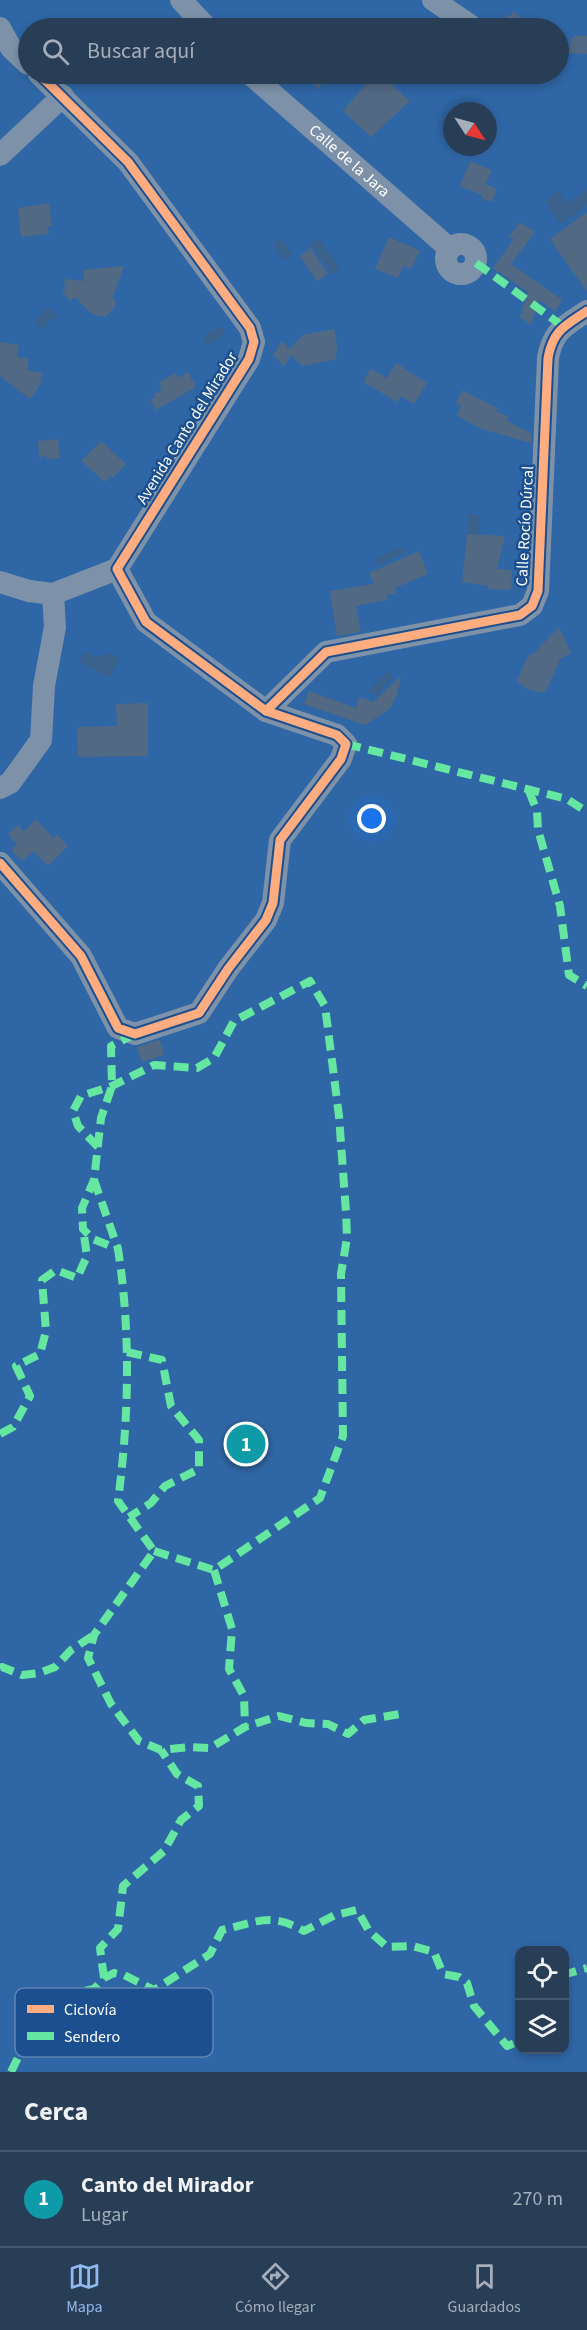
<!DOCTYPE html>
<html lang="es">
<meta charset="utf-8">
<style>
body{margin:0;font-family:"Source Sans 3",sans-serif;background:#30455d;color:#f1f3f6}
.controls{position:absolute;right:18px;bottom:18px;display:grid;overflow:hidden;border-radius:12px;box-shadow:0 3px 9px #0003}
.controls button{width:54px;height:54px;display:grid;place-items:center;padding:0;border:0;border-bottom:2px solid #44576d;background:#283e57;color:#f1f3f6;font:30px sans-serif}
.compass{position:absolute;left:443px;top:102px;width:54px;height:54px;border-radius:50%;background:#283e57;box-shadow:0 3px 9px #0003;rotate:126deg}
.you{position:absolute;left:372px;top:819px;width:21px;height:21px;margin:-15px;border:4px solid #fff;border-radius:50%;background:#1a73e8;box-shadow:0 0 0 9px #1a73e833}
.badge{display:grid;place-items:center;width:39px;height:39px;border-radius:50%;background:#90b9f0;color:#fff;font-size:20px;font-weight:700}
.pin{position:absolute;translate:-50% -50%;border:3px solid #fff;box-shadow:0 2px 6px #0006}
.list{margin:0;padding:0;list-style:none}
h2{display:flex;justify-content:space-between;align-items:center;height:78px;margin:0;padding:0 24px;font-size:26px}
h2 small{font-size:20px;font-weight:400;color:#a5aeba}
.list li{display:grid;grid-template-columns:39px 1fr auto;gap:18px;align-items:center;box-sizing:border-box;height:96px;padding:0 24px;border-top:2px solid #44576d}
.list b{display:block;font-size:22px;white-space:nowrap}
.list p{margin:0;font-size:20px;white-space:nowrap;color:#a5aeba}
.list em{font-size:20px;font-style:normal;color:#a5aeba}
.icon{flex:none;width:33px;height:33px;fill:none;stroke:currentColor;stroke-width:2;stroke-linecap:round;stroke-linejoin:round}
.map{position:relative;flex:none;width:587px;height:2072px;overflow:hidden}
.search{position:absolute;background:#283e57;box-shadow:0 3px 9px #0003;left:18px;right:18px;top:18px;height:66px;display:flex;align-items:center;gap:15px;box-sizing:border-box;padding:0 21px;border-radius:33px;color:#a5aeba;font-size:22px}
.sheet{height:174px;background:#283e57}
nav{display:flex;justify-content:space-around;align-items:center;box-sizing:border-box;height:84px;border-top:2px solid #44576d;background:#283e57;font-size:16px;color:#a5aeba}
nav a{display:grid;justify-items:center;gap:3px}
nav .on{color:#90b9f0}
.map>svg:first-child{display:block}
</style>
<div class="map">
<svg width="587" height="2072" viewBox="0 0 587 2072">
<rect width="100%" height="100%" fill="#365274"/>
<!-- green -->
<path fill="#2f66a5" fill-rule="evenodd" d="M0 0H587V2072H0ZM28 28H558V74H28ZM452 111H488V147H452ZM520 1950H564V2050H520Z"/>
<!-- water -->
<g fill="#3b618d">
<path d="M587 190V205L561 224 545 201 559 191 568 203Z"/>
<path d="M281 238 292 254 283 260 273 243Z"/>
<path d="M319 238 340 268 331 274 313 246 309 248 308 246Z"/>
<path d="M48 307 58 317 56 319 54 317 42 329 34 321Z"/>
<path d="M219 327 224 329 223 336 210 344 205 343 203 339 205 335Z"/>
<path d="M468 514 479 515 478 540H467Z"/>
<path d="M402 547 405 553 378 565 375 558Z"/>
<path d="M85 651 96 657 110 654 120 659 109 678 79 662Z"/>
<path d="M388 671 393 677 375 697 368 690Z"/>
</g>
<!-- building -->
<g fill="#526984">
<path d="M513 11 524 19 522 23 531 28H498L508 14 511 16Z"/>
<path d="M575 35 587 36V54L569 53 571 38H574Z"/>
<path d="M302 74H332L318 89Z"/>
<path d="M374 74H380L410 101 371 137 343 111Z"/>
<path d="M470 161 492 170 486 184 497 189 492 202 481 198 482 195 460 186Z"/>
<path d="M49 203 52 226 48 227 49 234 21 237 18 208Z"/>
<path d="M587 212V292L550 239Z"/>
<path d="M520 222 535 232 511 264 562 300 555 311 539 300 531 325 520 317 528 292 493 268 514 239 509 236Z"/>
<path d="M389 237 420 251 411 269 403 266 398 278 375 269Z"/>
<path d="M311 248 328 274 317 281 300 256Z"/>
<path d="M124 266 113 297 117 302 114 304 116 306 105 317 92 314 75 297 71 301 62 292 65 289 64 279 84 281 83 270Z"/>
<path d="M334 329 338 350 335 351 337 359 302 366 291 355 284 366 273 355 282 341 290 349 303 335Z"/>
<path d="M0 342 19 345 17 357 29 359 27 370 42 373 40 385 30 399 0 376Z"/>
<path d="M396 363 427 383 414 404 401 396 397 402 363 382 371 369 387 378Z"/>
<path d="M188 372 196 387 156 410 150 400 156 397 154 394 162 390 158 383 176 373 178 378Z"/>
<path d="M462 390 498 408 496 411 509 417 507 421 531 433V443L482 429 457 416 461 406 456 403Z"/>
<path d="M58 439 60 458 47 459 46 456 39 457 38 441Z"/>
<path d="M101 441 126 464 113 478 111 476 105 482 81 461Z"/>
<path d="M467 534 505 536 497 569 512 570 511 590 488 589V586L462 582Z"/>
<path d="M419 551 428 574 395 588 396 593 387 595V600L356 606 361 632 337 636 330 591 374 584 369 573Z"/>
<path d="M559 627 571 653 560 659 549 685 543 693 527 689 517 681 528 656 534 653Z"/>
<path d="M401 676 397 695 390 709 365 725 304 704 309 691 356 708 359 697 373 702Z"/>
<path d="M148 703V756L78 757 77 727 117 726 116 704Z"/>
<path d="M36 819 53 838 57 834 68 846 48 866 34 851 22 861 11 850 17 844 8 834 18 825 24 831Z"/>
<path d="M160 1040 164 1055 142 1062 137 1047Z"/>
</g>
<g fill="none" stroke-linecap="round" stroke-linejoin="round">
<!-- minor -->
<g stroke="#7d92a8" stroke-width="22">
<path d="M181 0 207 28"/>
<path d="M433 0 470 25"/>
<path d="M0 28 11 48 28 64"/>
<path id="s1" d="M250 74 450 249"/>
<path d="M0 155 63 96"/>
<circle cx="461" cy="259" r="15"/>
<path d="M0 582 29 591 53 594 117 569"/>
<path d="M266 711 326 652 520 615 532 606 538 591 548 358C553 330 565 326 587 311"/>
<path d="M0 788 10 783 41 740 44 686 55 627 53 594"/>
<path d="M0 863 81 956 118 1028 135 1034 199 1013 228 969 266 920 273 903 280 840 341 759 346 744 337 735 266 711 146 622 117 569 249 359 254 342 250 328 128 162 39 74"/>
</g>
<!-- quiet -->
<g stroke="#66e7a1" stroke-width="8" stroke-dasharray="15 8" stroke-linecap="butt">
<path d="M470 25 476 28"/>
<path d="M476 263 564 327"/>
<path d="M346 744 567 799 587 812"/>
<path d="M529 791 537 811 538 830 560 906 569 975 587 986"/>
<path d="M135 1034 111 1046 112 1086 101 1118 94 1180 82 1208 83 1229 93 1239 118 1249C131 1333 129 1417 118 1501L154 1551 94 1635 88 1658 111 1704 139 1741 161 1750 189 1747 210 1748 245 1727 279 1716 306 1723 328 1724 348 1734 364 1720 406 1713"/>
<path d="M98 1147 78 1126 73 1111 81 1096 112 1086 154 1065 197 1068 214 1058 234 1021 310 981 325 1006 339 1116 346 1212 347 1238 341 1274 343 1436 320 1498 214 1570 154 1551"/>
<path d="M94 1180 118 1249"/>
<path d="M127 1352 162 1360 171 1406 199 1440V1469L165 1486 151 1503 129 1517"/>
<path d="M0 1434 13 1427 30 1396 16 1366 40 1354 46 1331 42 1280 56 1270 77 1278 87 1256 83 1229"/>
<path d="M214 1570 232 1629 229 1669 244 1696 245 1727"/>
<path d="M0 1669 2 1667 22 1675 39 1673 55 1667 71 1650 94 1635"/>
<path d="M104 1978 100 1948 118 1929 123 1886 164 1851 181 1820 199 1806 198 1786 177 1774 161 1750"/>
<path d="M564 1978 566 1974 587 1968"/>
<path d="M11 2072 27 2039 59 2015 73 1993 94 1989 104 1978 114 1973 124 1975 154 1990 210 1954 222 1930C257 1922 271 1912 304 1931L335 1915 357 1910 369 1931 387 1947 412 1946 434 1952 443 1974 459 1977 467 1983 474 2006 507 2046 520 2041"/>
</g>
<!-- cycleway casing -->
<g stroke="#1b4f8f" stroke-width="13">
<g id="cycleway">
<path d="M266 711 326 652 520 615 532 606 538 591 548 358C553 330 565 326 587 311"/>
<path d="M0 863 81 956 118 1028 135 1034 199 1013 228 969 266 920 273 903 280 840 341 759 346 744 337 735 266 711 146 622 117 569 249 359 254 342 250 328 128 162 39 74"/>
</g>
</g>
<!-- cycleway -->
<use href="#cycleway" stroke="#ffac80" stroke-width="9"/>
</g>
<g text-anchor="middle" dominant-baseline="central" stroke-width="5" stroke-linejoin="round" paint-order="stroke">
<!-- street labels -->
<g font-size="16" fill="#fff" stroke="#1b4f8f">
<text stroke="none"><textPath href="#s1" startOffset="132">Calle de la Jara</textPath></text>
<text transform="translate(187 428) rotate(-58)">Avenida Canto del Mirador</text>
<text transform="translate(525 526) rotate(-87)">Calle Rocío Dúrcal</text>
</g>
</g>
<!-- legend -->
<rect x="15" y="1988" width="198" height="69" rx="9" fill="#1b4f8f" stroke="#5f84b1" stroke-width="1.5"/>
<rect x="27" y="2005" width="27" height="8" fill="#ffac80"/>
<rect x="27" y="2032" width="27" height="8" fill="#66e7a1"/>
<g font-size="16" fill="#fff">
<text x="64" y="2015">Ciclovía</text>
<text x="64" y="2042">Sendero</text>
</g>
</svg>
<div class="controls">
<button><svg class="icon" aria-label="locate" viewBox="0 0 24 24"><circle cx="12" cy="12" r="6"/><path d="M12 2v4M12 18v4M2 12h4M18 12h4"/></svg></button>
<button><svg class="icon" aria-label="layers" viewBox="0 0 24 24"><path d="M12 4l9 5-9 5-9-5zM3 14l9 5 9-5"/></svg></button>
</div>
<svg class="compass" viewBox="-18 -18 36 36"><path d="M0-13l5 13h-10z" fill="#e53935"/><path d="M0 13l5-13h-10z" fill="#a5aeba"/></svg>
<div class="you"></div>
<div class="pin badge" style="left:246px;top:1444px;background:#0f9aa8">1</div>
<div class="search"><svg class="icon" aria-label="search" viewBox="0 0 24 24"><circle cx="10" cy="10" r="6"/><path d="M15 15l6 6"/></svg>Buscar aquí</div>
</div>
<section class="sheet">
<h2>Cerca<small></small></h2>
<ul class="list">
<li><span class="badge" style="background:#0f9aa8">1</span><div><b>Canto del Mirador</b><p>Lugar</p></div><em>270 m</em></li>
</ul>
</section>
<nav>
<a class="on"><svg class="icon" aria-label="map" viewBox="0 0 24 24"><path d="M3 6l6-2 6 2 6-2v14l-6 2-6-2-6 2zM9 4v14M15 6v14"/></svg>Mapa</a>
<a><svg class="icon" aria-label="directions" viewBox="0 0 24 24"><path d="M12 3l9 9-9 9-9-9zM9 14v-3h6M13 9l2 2-2 2"/></svg>Cómo llegar</a>
<a><svg class="icon" aria-label="saved" viewBox="0 0 24 24"><path d="M7 4h10v16l-5-4-5 4z"/></svg>Guardados</a>
</nav>
